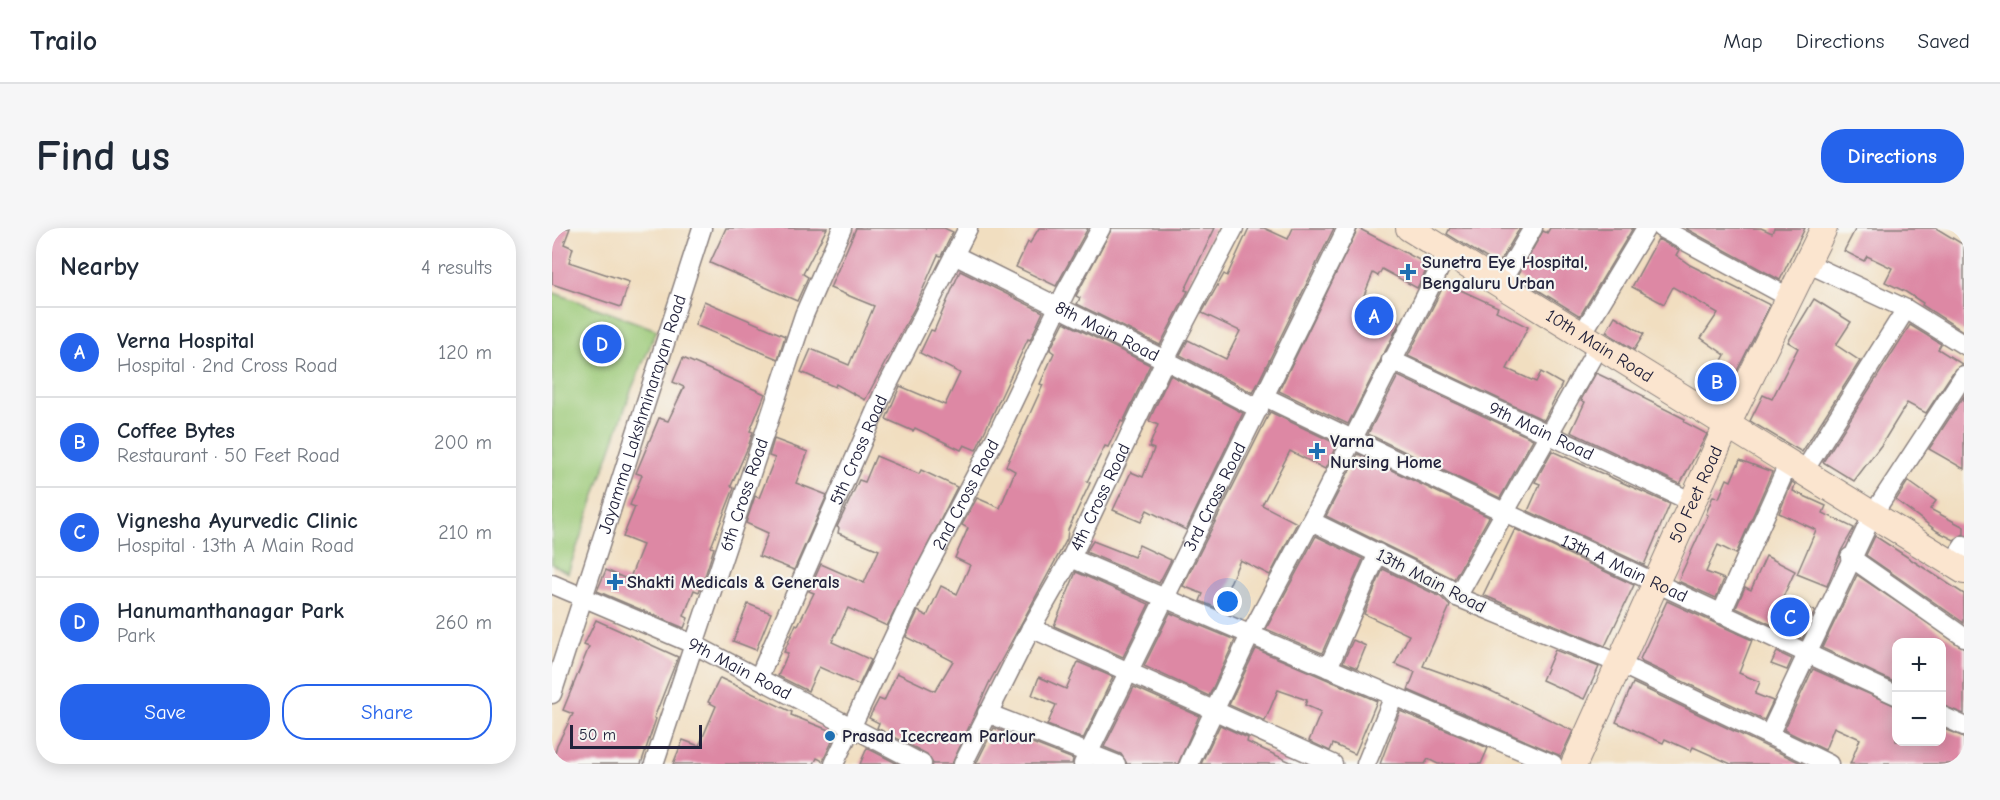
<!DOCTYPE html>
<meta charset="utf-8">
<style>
body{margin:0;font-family:"Comic Neue",sans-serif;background:#f6f6f7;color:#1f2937}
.controls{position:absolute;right:18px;bottom:18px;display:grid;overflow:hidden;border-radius:12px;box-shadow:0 3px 15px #0003}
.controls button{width:54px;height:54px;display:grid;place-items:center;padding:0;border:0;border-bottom:2px solid #e0e1e3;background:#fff;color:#1f2937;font:30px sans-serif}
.scale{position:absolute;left:18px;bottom:15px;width:132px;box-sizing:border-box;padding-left:6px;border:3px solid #22223b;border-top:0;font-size:16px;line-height:21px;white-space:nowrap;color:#22223b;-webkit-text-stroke:4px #f6f6f2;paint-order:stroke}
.you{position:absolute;left:676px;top:374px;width:21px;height:21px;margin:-15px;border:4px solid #fff;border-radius:50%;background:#1a73e8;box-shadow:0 0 0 9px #1a73e833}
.badge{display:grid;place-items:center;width:39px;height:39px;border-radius:50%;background:#2563eb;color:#fff;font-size:20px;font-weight:700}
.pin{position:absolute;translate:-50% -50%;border:3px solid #fff;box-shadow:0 2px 6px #0006}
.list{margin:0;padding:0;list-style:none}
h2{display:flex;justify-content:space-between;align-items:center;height:78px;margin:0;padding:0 24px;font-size:26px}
h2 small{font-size:20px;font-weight:400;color:#747a83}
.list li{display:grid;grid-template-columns:39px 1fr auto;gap:18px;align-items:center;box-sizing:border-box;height:90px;padding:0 24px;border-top:2px solid #e0e1e3}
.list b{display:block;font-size:22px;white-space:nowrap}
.list p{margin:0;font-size:20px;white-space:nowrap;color:#747a83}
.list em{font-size:20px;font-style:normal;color:#747a83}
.actions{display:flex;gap:12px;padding:18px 24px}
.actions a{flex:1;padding:14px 0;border:2px solid #2563eb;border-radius:24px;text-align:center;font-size:21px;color:#2563eb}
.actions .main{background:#2563eb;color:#fff}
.map{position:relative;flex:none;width:1412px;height:536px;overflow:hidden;border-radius:24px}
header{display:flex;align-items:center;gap:36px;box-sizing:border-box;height:84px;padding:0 30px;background:#fff;border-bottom:2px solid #e0e1e3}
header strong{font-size:28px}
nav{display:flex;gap:33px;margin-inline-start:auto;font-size:21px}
.intro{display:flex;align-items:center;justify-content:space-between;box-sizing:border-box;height:144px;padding:0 36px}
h1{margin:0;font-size:42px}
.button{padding:15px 27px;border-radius:24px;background:#2563eb;color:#fff;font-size:21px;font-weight:700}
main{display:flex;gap:36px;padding:0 36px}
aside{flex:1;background:#fff;border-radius:24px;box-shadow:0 3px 15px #0003}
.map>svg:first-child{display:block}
</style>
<header>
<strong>Trailo</strong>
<nav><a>Map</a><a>Directions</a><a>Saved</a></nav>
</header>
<div class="intro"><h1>Find us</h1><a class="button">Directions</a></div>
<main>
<aside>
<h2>Nearby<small>4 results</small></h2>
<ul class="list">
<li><span class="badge">A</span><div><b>Verna Hospital</b><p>Hospital · 2nd Cross Road</p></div><em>120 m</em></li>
<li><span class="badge">B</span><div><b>Coffee Bytes</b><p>Restaurant · 50 Feet Road</p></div><em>200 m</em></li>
<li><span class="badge">C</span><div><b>Vignesha Ayurvedic Clinic</b><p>Hospital · 13th A Main Road</p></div><em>210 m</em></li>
<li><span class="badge">D</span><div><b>Hanumanthanagar Park</b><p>Park</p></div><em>260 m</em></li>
</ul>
<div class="actions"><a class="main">Save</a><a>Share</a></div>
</aside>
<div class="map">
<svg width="1412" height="536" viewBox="0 0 1412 536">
<rect width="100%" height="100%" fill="#f6f6f2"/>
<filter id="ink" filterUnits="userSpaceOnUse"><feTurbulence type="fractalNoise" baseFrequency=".0167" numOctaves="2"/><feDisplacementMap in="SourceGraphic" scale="12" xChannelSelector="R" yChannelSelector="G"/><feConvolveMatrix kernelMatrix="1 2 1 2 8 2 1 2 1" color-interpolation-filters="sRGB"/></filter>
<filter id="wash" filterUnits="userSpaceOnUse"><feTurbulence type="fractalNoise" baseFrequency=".008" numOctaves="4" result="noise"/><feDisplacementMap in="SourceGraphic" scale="24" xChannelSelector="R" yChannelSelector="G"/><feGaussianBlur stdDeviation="1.35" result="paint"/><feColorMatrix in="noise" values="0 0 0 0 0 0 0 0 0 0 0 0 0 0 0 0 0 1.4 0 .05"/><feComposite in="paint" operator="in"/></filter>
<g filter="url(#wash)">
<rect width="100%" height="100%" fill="#f1dec0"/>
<!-- green -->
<path fill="#9bc977" stroke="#5e7659" stroke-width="1.5" d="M0 64 105 102 80 160 16 345 0 336Z"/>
<g id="blocks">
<!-- building -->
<g fill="#dd88a4">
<path d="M0 0H18L12 16 21 20 17 34 77 54 69 79 0 56Z"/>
<path d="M174 0H275L251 46 256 49 245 73 158 35Z"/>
<path d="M304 0H392L401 4 389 28 386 27 363 79 313 172 284 156 283 159 249 144 259 121 297 137 322 78 278 60Z"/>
<path d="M487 0H536L504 58 464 39 476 14 478 15Z"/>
<path d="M560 0H663L633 62 636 63 608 117 525 76 528 70 524 68Z"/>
<path d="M697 0H712L736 11 741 0H782L701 165 628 127 636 112 674 131 688 103 650 85 672 46 675 48Z"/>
<path d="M806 0 877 37 865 60 830 41 826 48 821 45 809 75 848 94 796 196 727 163Z"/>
<path d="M898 0H968L946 37 895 6Z"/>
<path d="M998 0H1081L1028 88 965 49 991 3 995 5Z"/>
<path d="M1133 0H1209L1220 5 1222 0H1253L1228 52Z"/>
<path d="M1304 0H1384L1412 17V104L1370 77 1371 75 1354 64 1333 54 1340 40 1315 28 1312 33 1292 23Z"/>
<path d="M1106 11 1127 22 1124 27 1138 37 1218 77 1173 167 1156 158 1173 127 1149 110 1166 85 1121 59 1112 76 1080 59Z"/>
<path d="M408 43 491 84 478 112 476 111 424 222 412 217 409 222 363 200 361 203 334 191 348 158 393 177 408 145 368 125 379 102 382 103Z"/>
<path d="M893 55 946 79 944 83 976 99 955 141 984 154 989 144 1010 156 992 192 856 128Z"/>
<path d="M1262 71 1299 94 1284 117 1308 133 1250 224 1198 193 1211 167 1220 171 1246 120 1236 114Z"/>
<path d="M152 73 233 108 226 131 143 97Z"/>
<path d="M1063 88 1092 106 1082 122 1054 104Z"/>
<path d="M512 94 598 137 571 194 569 193 556 219 553 218 535 254 538 255 516 302 515 311 437 455 400 536H381L375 526 325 500 327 495 317 490 327 471 332 473 345 445 383 463 401 433 354 409 366 383 375 388 389 358 405 366 418 337 403 330 416 300 410 297 425 270 448 280 463 243 454 238 491 157 488 156 502 125 498 122Z"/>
<path d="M1358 97 1389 116 1386 121 1410 136 1403 141 1374 185 1355 175 1330 216 1302 253 1271 234Z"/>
<path d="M131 130 213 166 198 203 201 204 196 219 179 258 182 260 159 319 162 320 154 345 147 364 142 362 132 388 136 390 132 400 45 363 54 342 77 352 91 317 71 309 83 279 78 277 90 247 84 245 107 190 116 193 132 159 121 154Z"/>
<path d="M1044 145 1092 168 1091 170 1133 191 1132 194 1155 206 1128 256 1019 204 1033 174 1029 172Z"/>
<path d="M618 147 691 185 634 302 595 282 589 294 561 282 579 244 591 249 602 221 597 219 606 197 597 193Z"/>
<path d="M846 148 981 211 948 270 816 206Z"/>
<path d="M1412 168V241L1377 221Z"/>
<path d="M718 184 785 216 773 241 738 223 710 277 745 295 718 347 688 332 667 381 648 373 651 366 631 358Z"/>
<path d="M222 211 256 224 244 255 275 267 242 342 207 328 216 305 194 295 203 268 207 270 223 230 217 228Z"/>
<path d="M1000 223 1118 276 1092 337 976 283 988 256 983 254Z"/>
<path d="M806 226 937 289 902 351 774 288Z"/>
<path d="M324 228 367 246 369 242 405 259 335 398 296 380 280 414 319 432 307 457 267 439 256 463 226 448 236 425 232 424 244 396 246 397 262 365 257 363 269 336 312 355 327 322 286 305 287 300 285 299 307 252 313 254Z"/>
<path d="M1188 232 1220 244 1184 326 1166 317 1154 344 1172 351 1164 370 1126 353 1156 287 1154 286 1161 268 1167 270 1175 251 1179 253Z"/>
<path d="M1356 253 1384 273 1378 281 1412 299V306L1402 312 1385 303 1344 272Z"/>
<path d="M1240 254 1243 256 1241 263 1274 278 1271 285 1302 300 1289 323 1275 358 1245 346 1264 302 1227 285Z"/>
<path d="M963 301 1082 357 1053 418 931 367Z"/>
<path d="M764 308 811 331 770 425 714 401Z"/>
<path d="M1323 308 1412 366V395L1314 327Z"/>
<path d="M541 313 582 329 587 317 619 332 607 355 534 324Z"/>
<path d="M1214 328 1243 343 1231 369 1263 383 1250 411 1184 380 1193 359 1199 362Z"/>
<path d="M831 341 889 369 898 378 871 438 935 461 1021 503 1009 528 856 462 863 444 843 436 857 407 812 386Z"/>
<path d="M524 344 597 376 571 429 502 398Z"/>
<path d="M1305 347 1412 420V486L1389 477V414H1344V455L1270 420Z"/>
<path d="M1115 373 1200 412 1187 445 1208 454 1203 466 1221 473 1212 492 1090 434 1088 431Z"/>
<path d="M196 376 219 385 204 422 181 413Z"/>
<path d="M618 385 683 412 657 468 592 438Z"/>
<path d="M44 392 126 429 102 490 104 491 89 536H0L5 517 21 486 11 482 37 419 32 417Z"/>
<path d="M801 412 814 418 805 440 791 434Z"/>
<path d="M704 421 825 473 803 526 781 516 778 523 757 513 769 484 753 477 755 472 726 462 713 493 677 477Z"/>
<path d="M1003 422 1047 439 1032 471 990 452Z"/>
<path d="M1225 424 1240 431 1235 442 1219 436Z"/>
<path d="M526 434 561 449 531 511 495 497 504 477 480 467 487 449 514 461Z"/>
<path d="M1261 441 1344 478V513H1389V500L1412 509V536H1298L1308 511 1282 499 1273 522 1232 502Z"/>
<path d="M168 450 240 484 239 487 284 505 271 533 265 530 262 536H121L131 512 147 518 164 478 156 474Z"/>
<path d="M1081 455 1251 536H1179L1141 519 1139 523 1113 511 1111 515 1064 494Z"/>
<path d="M582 459 647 488 626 536H575L569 526 552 519Z"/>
<path d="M848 483 936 520 929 536H886L876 531 873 536H828Z"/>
<path d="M668 497 696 510 695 514 743 536H649Z"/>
<path d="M442 500 521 531 520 536H424Z"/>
<path d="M315 520 346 536H308Z"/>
</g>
</g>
</g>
<g filter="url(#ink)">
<use href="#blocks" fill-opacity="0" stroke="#8a807e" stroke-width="1.5"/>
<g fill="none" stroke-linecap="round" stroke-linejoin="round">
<!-- street casing -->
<g stroke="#8a807e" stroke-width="21">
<g id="street">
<path d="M1109 0 1238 70"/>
<path id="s1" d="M402 27 613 132 707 181"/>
<path d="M1255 35 1354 81 1412 117"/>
<path d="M948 56 981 0"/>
<path d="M1030 106 1094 0"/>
<path id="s2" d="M839 132 1140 274"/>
<path id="s3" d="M713 169 952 284 1344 467"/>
<path d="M1252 243 1354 81"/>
<path d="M759 293 896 360 905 369 1068 436 1277 536"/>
<path d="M1298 329 1412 409"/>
<path d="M519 330 1001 536"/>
<path d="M1400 335 1412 317"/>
<path id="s4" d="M0 356 141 416 370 536"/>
<path d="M905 369 1047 117"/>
<path d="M1169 386 1237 234"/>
<path d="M479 400 781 536"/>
<path d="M776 440 826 325"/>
<path id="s5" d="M207 449 331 166 416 0"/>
<path id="s6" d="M0 466 150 0"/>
<path d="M435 485 564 536"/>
<path d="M1390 488 1412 498"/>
<path d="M1217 507 1321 286 1412 147"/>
<path id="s7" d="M102 536 252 87 290 0"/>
<path id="s8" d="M282 536 369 351 444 209 514 63 549 0"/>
<path id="s9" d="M411 536 479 400 519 330 613 132 682 0"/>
<path id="s10" d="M531 536 795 0"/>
<path d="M637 536 698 407 759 293 896 24"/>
<path d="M814 536 842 468"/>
</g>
</g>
<!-- secondary casing -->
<g stroke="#8a807e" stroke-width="28">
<g id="secondary">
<path id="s11" d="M857 0 1412 343"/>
<path id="s12" d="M1022 536 1176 195 1272 0"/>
</g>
</g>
<!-- street -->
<use href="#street" stroke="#fff" stroke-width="18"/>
<!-- secondary -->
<use href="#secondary" stroke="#fbe5cf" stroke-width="26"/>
</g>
</g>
<!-- markers -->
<g fill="#1f6fb2" stroke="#f6f6f2" stroke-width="2">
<path d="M853 35h6v6h6v6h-6v6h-6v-6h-6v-6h6z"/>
<path d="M762 214h6v6h6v6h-6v6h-6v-6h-6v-6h6z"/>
<path d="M60 345h6v6h6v6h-6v6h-6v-6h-6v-6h6z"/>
<circle cx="278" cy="508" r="6"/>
</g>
<g text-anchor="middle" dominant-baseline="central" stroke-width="4.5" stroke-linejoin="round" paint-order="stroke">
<!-- poi labels -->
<g font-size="18" font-weight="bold" fill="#22223b" stroke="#f6f6f2" text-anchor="start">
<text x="870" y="34">Sunetra Eye Hospital,<tspan x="870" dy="21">Bengaluru Urban</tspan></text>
<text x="778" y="213">Varna<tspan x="778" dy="21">Nursing Home</tspan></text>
<text x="75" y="354">Shakti Medicals &amp; Generals</text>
<text x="290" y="508">Prasad Icecream Parlour</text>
</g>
<!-- street labels -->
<g font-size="18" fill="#22223b" stroke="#f6f6f2">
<text stroke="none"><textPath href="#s1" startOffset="171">8th Main Road</textPath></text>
<text stroke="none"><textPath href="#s11" startOffset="224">10th Main Road</textPath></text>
<text stroke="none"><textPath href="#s6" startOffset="294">Jayamma Lakshminarayan Road</textPath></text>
<text stroke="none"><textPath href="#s2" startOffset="166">9th Main Road</textPath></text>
<text stroke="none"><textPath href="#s5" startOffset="248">5th Cross Road</textPath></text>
<text stroke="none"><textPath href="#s7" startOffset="284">6th Cross Road</textPath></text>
<text stroke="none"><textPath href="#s12" startOffset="296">50 Feet Road</textPath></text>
<text stroke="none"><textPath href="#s8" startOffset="300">2nd Cross Road</textPath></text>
<text stroke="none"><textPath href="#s10" startOffset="298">3rd Cross Road</textPath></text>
<text stroke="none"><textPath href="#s9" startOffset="300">4th Cross Road</textPath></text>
<text stroke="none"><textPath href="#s3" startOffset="398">13th A Main Road</textPath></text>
<text transform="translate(879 353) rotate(27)">13th Main Road</text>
<text stroke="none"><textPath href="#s4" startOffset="206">9th Main Road</textPath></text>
</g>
</g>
</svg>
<div class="controls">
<button>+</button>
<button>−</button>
</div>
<div class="scale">50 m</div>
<div class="you"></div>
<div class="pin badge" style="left:822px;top:88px">A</div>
<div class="pin badge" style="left:1165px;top:154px">B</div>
<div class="pin badge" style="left:1238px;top:389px">C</div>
<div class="pin badge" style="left:50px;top:116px">D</div>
</div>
</main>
